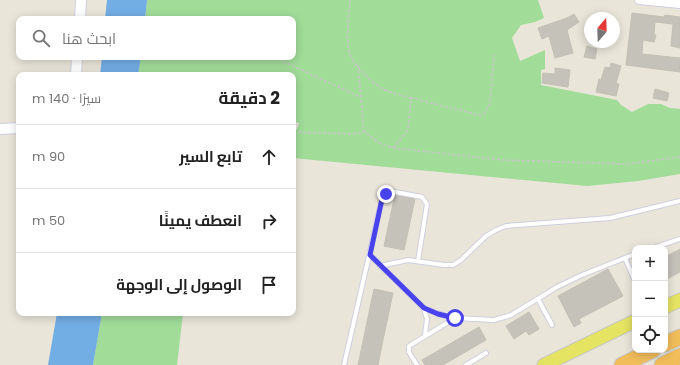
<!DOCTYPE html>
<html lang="ar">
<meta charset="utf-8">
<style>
body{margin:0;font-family:Poppins,Cairo,sans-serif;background:#f6f6f6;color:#222;direction:rtl}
.controls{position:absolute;right:12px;bottom:12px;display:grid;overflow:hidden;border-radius:8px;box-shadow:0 2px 10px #0003}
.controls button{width:36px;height:36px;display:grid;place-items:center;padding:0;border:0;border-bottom:1px solid #e0e0e0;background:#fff;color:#222;font:20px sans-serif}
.compass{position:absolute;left:584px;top:12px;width:36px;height:36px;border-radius:50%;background:#fff;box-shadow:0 2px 10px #0003;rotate:19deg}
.stop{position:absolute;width:12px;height:12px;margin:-9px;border:3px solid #4843ec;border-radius:50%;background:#fff}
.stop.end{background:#4843ec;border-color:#fff;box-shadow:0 1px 4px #0008}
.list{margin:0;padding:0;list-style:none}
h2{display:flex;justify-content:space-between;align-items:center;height:52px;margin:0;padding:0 16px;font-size:17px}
h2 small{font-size:13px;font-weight:400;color:#767676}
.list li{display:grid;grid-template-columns:26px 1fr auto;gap:12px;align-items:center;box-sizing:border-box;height:64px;padding:0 16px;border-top:1px solid #e0e0e0}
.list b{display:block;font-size:15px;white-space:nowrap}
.list em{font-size:13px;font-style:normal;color:#767676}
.icon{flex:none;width:22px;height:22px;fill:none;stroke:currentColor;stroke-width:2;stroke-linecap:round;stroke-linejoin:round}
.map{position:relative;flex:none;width:680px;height:365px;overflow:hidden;direction:ltr}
.search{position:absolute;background:#fff;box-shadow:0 2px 10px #0003;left:16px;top:16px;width:280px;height:44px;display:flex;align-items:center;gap:10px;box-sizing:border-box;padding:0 14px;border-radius:8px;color:#767676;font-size:15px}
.panel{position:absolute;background:#fff;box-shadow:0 2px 10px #0003;left:16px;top:72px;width:280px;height:244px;border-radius:8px;direction:rtl}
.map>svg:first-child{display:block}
</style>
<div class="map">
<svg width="680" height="365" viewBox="0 0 680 365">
<rect width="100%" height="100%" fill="#e9e5d9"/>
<!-- green -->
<g fill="#a1dc99">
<path d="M147 0H538L544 18 535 22 521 25 512 38 520 61 545 50V69L541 70V85L617 100 621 105 632 112 648 104H661L670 108 680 109V174L638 181 587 186 293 158V134L298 127 299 123 296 122 293 124V75H138L141 57H293V19H145Z"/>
<path d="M102 313H183L177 365H93Z"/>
</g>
<!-- water -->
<g fill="#72ade4">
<path d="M107 0H147L145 19H105Z"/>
<path d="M102 57H141L138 75H100Z"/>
<path d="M57 313H102L93 365H48Z"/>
</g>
<!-- building -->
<g fill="#c4c2b9" stroke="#c3c1b3">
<path d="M632 13 664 17 665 15 680 17V48L671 46 673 24 655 22 654 35H656L654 42 643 40 642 54 680 58V72L626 65Z"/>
<path d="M574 14 579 22 567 30 573 53 555 58 549 36 542 39 538 28 567 18Z"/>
<path d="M587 46 597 49 595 59 584 57Z"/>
<path d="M611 63 621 66 616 83 619 84 616 96 596 92 599 79 601 80 605 67 610 68Z"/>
<path d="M555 68 570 70 568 87 542 83 543 73 555 74Z"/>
<path d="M655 89 669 93 667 101 653 98Z"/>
<path d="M395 195 415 199 404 250 384 246Z"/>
<path d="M680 249V272L665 280V257Z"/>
<path d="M608 269 623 296 579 319 581 323 574 327 558 296Z"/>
<path d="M374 289 393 293 384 335 378 365H358Z"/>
<path d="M529 312 539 329 529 335 526 331 514 339 506 326Z"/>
<path d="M479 327 486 340 443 365H425L422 360Z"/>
</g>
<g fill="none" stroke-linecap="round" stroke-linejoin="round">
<!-- service casing -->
<g stroke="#cfcfdf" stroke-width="6">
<g id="service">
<path d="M653 248 680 239"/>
<path d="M370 255 424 308 439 314 455 318 494 320 511 315 557 287 582 275 635 254"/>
<path d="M625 258 635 281"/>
<path d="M380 266 408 260 444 265H453L461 260 486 236 496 230 506 226 610 218 680 201"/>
<path d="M538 299 552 325"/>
<path d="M424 309 427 319 425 335"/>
<path d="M344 365 382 199 383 196 390 191 422 197 427 204 418 261"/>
<path d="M417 365 409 352V346L455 318"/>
<path d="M466 365 486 353"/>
</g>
</g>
<!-- minor casing -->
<g stroke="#cfcfdf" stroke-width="10">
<path id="minor" d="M639 0 680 4"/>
</g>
<!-- tertiary casing -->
<g stroke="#cfcfdf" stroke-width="12">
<g id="tertiary">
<path d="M80 19 81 0"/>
<path d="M76 75 77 57"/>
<path d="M0 129 19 128"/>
</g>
</g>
<!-- primary casing -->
<g stroke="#c7c7c7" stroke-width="15">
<g id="primary">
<path d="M665 307 680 300"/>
<path d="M544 365 635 321"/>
</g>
</g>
<!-- motorway casing -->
<g stroke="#c7c7c7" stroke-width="17">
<g id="motorway">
<path d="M665 344 680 337"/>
<path d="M622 365 653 350"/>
<path d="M662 365 680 356"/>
</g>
</g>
<!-- path -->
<g stroke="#c7c7c7" stroke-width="1.5" stroke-dasharray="3 2" stroke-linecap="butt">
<path d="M350 0C349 13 345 44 350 55 354 66 377 88 388 91 395 94 404 96 411 98"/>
<path d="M274 57 360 97"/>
<path d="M358 65 364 131 377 142 393 148 503 160 627 164 680 157"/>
<path d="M293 132 355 134 364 131"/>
<path d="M393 148 407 131 409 123 411 98 479 115 484 114 490 104 494 55"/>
</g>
<!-- service -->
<use href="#service" stroke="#fff" stroke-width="4"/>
<!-- minor -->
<use href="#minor" stroke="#fff" stroke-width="8"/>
<!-- tertiary -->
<use href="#tertiary" stroke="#fff" stroke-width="10"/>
<!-- primary -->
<use href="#primary" stroke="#e5e362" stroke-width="13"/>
<!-- motorway -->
<use href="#motorway" stroke="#f1bd5b" stroke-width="15"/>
</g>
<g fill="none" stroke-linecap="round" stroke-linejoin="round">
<!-- route -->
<path stroke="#4843ec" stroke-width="5" d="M386 194 382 199 370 255 424 308 438 314 455 318"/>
</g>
</svg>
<div class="controls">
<button>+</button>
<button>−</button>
<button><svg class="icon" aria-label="locate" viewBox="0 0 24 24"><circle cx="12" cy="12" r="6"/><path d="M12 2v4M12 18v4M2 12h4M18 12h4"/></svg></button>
</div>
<svg class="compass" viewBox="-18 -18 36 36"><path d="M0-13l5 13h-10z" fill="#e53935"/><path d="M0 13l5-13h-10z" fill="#767676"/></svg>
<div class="stop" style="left:455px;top:318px"></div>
<div class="stop end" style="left:386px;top:194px"></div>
<div class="search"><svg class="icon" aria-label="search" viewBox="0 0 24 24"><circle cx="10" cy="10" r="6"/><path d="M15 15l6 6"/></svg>ابحث هنا</div>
<section class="panel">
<h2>2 دقيقة<small>سيرًا · 140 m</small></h2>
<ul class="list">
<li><svg class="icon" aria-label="ahead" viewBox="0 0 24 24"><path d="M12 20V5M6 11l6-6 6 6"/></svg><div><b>تابع السير</b></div><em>90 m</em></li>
<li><svg class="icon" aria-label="right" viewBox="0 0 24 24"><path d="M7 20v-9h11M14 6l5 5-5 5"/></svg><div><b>انعطف يمينًا</b></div><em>50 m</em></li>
<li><svg class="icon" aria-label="arrive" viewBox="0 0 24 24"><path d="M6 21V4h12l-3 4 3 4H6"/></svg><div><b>الوصول إلى الوجهة</b></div></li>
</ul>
</section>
</div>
